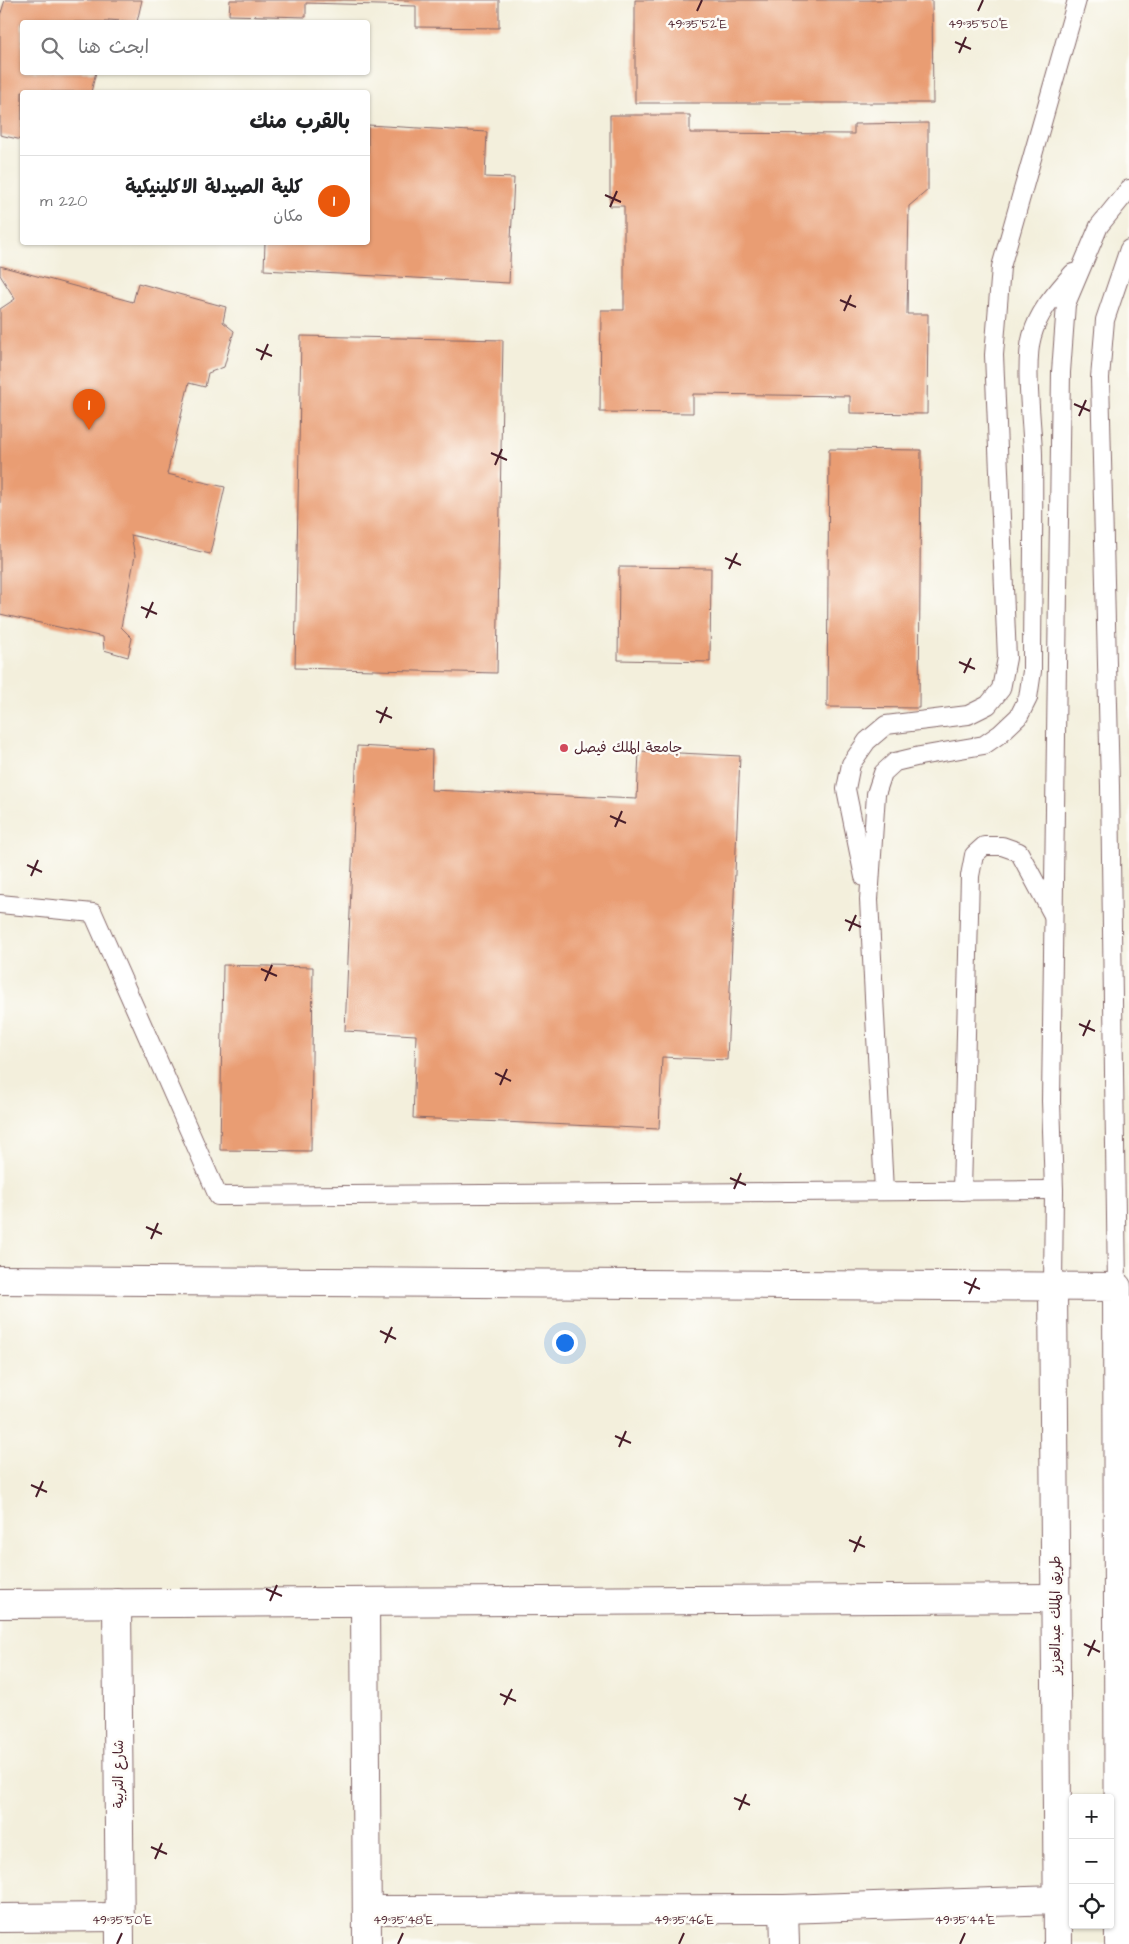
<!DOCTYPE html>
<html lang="ar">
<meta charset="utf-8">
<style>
body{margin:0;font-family:"Architects Daughter","Playpen Sans Arabic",sans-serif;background:#f6f6f6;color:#202124;direction:rtl}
.controls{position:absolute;right:15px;bottom:15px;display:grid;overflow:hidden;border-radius:5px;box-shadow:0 1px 4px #0004}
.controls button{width:45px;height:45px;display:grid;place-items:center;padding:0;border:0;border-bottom:1px solid #e0e0e0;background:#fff;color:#202124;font:25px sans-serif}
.you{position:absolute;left:564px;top:1342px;width:18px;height:18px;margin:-12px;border:4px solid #fff;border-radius:50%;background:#1a73e8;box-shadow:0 0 0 8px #1a73e833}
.badge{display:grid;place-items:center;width:32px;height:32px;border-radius:50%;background:#ea580c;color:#fff;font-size:16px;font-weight:700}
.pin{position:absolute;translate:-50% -41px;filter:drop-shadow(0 1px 2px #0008)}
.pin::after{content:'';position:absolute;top:26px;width:18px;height:15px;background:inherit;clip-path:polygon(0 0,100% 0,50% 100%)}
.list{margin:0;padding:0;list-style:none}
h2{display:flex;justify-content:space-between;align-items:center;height:65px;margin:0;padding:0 20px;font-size:21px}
h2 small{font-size:16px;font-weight:400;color:#757577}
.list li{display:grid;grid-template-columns:32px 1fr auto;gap:15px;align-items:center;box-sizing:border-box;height:90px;padding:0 20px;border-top:1px solid #e0e0e0}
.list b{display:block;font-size:19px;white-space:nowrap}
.list p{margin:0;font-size:16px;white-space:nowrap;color:#757577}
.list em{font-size:16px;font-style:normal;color:#757577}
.icon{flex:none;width:28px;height:28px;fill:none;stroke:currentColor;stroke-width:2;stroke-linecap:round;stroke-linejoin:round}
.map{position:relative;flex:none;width:1129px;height:1944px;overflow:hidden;direction:ltr}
.search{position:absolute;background:#fff;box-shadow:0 1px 4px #0004;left:20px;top:20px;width:350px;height:55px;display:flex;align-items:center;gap:12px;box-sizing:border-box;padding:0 18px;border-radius:5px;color:#757577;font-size:19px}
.panel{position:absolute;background:#fff;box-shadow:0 1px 4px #0004;left:20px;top:90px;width:350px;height:155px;border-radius:5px;direction:rtl}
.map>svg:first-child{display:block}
</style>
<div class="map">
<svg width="1129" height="1944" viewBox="0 0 1129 1944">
<rect width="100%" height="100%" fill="#fdfcf7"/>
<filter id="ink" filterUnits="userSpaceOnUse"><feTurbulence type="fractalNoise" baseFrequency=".02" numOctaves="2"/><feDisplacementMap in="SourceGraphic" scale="10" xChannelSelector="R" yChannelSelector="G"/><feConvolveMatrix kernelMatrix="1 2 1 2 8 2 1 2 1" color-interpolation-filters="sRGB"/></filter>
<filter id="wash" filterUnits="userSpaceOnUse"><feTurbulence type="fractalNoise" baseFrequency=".0096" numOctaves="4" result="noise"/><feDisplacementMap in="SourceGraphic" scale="20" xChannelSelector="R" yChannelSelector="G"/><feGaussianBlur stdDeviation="1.12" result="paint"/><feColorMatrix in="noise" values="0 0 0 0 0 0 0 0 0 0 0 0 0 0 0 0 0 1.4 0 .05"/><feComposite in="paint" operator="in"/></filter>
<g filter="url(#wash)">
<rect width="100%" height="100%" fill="#f3efdc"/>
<g id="blocks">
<!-- building -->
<g fill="#e99d73">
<path d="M5 0H142L137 22 108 20V22H22V72H96L91 92H22V140L0 135V16Z"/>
<path d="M230 0H499V28L416 27V6L306 3V17L229 15Z"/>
<path d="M635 0H932L933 103H635Z"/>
<path d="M610 115H690V133L854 134V124L928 123V190L909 206 907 314H928L927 414 850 413V396L693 394V413L600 412 601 310H624V206H610Z"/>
<path d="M368 125 487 132 485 177 514 178 509 283 264 270 265 242H368Z"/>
<path d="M0 266 133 302 138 283 226 307 223 322 234 331 224 367 208 373 205 387 189 383 167 474 225 487 210 554 131 535 135 556 121 627 132 638 128 657 104 650 103 637 0 614V309L15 299 0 275Z"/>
<path d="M301 336 503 340 497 673 295 668Z"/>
<path d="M829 449 921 450 919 708 827 707Z"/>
<path d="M619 567 711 568 710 662 618 660Z"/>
<path d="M357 746 432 750 431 790 637 799 639 751 740 756 727 1060 662 1057 659 1129 413 1118 416 1035 345 1031Z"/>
<path d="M223 965 313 967 311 1151 220 1150Z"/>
</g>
</g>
</g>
<g filter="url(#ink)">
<use href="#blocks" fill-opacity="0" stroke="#856869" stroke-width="1"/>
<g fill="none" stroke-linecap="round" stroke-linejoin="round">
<!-- lane casing -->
<g stroke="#856869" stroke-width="20">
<g id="lane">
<path d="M864 877 846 789 851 764 867 741 886 725 968 715 988 705 1001 689 1007 658 994 355 1001 267 1077 0"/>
<path d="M0 904 93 913 218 1196 1054 1190"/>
<path d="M884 1191 869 900 876 794 883 773 895 762 920 756 984 745 1000 734 1019 716 1028 698 1032 671C1032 598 1034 526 1033 454 1032 422 1024 364 1032 336 1039 310 1057 292 1073 273"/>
<path d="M962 1191 970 876 974 855 984 846H1002L1019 852 1053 915"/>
<path d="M1053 1286 1054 1190 1051 1101 1061 372 1066 304 1099 226 1129 189"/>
<path d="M1117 1287 1110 786 1100 378 1105 320 1129 249"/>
</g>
</g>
<!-- street casing -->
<g stroke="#856869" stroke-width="30">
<g id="street">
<path d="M0 1280 1117 1287 1119 1944"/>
<path d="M1053 1286 1058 1944"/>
<path d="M365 1602 367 1944"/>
<path d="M117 1603 120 1944"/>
<path d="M0 1604 1056 1598"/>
<path d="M784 1909 785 1944"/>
<path d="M367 1910 784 1909 1058 1900"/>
<path d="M0 1918 120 1917"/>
</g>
</g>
<!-- lane -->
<use href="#lane" stroke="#fff" stroke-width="18"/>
<!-- street -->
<use href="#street" stroke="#fff" stroke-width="28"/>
</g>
</g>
<!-- ticks -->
<path fill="none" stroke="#4a1f2b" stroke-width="2" d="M697 11 702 0M978 11 983 0M955 42 971 49M959 53 966 37M605 195 621 202M610 207 617 191M840 300 856 307M844 311 851 295M256 349 272 356M261 360 268 344M1074 404 1090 411M1079 416 1086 400M491 453 507 460M495 465 502 449M725 558 741 565M729 569 737 553M141 607 157 614M146 618 153 602M959 662 975 669M964 673 971 658M376 711 392 718M380 723 387 707M610 816 626 823M615 827 622 811M27 865 42 872M31 876 38 860M845 920 861 927M849 931 856 915M261 969 277 976M265 981 272 965M1079 1024 1095 1031M1083 1036 1090 1020M495 1073 511 1081M500 1085 507 1069M730 1178 746 1185M734 1189 741 1173M146 1227 162 1234M151 1239 158 1223M964 1282 980 1289M969 1294 976 1278M380 1331 396 1339M385 1343 392 1327M615 1436 631 1443M619 1447 626 1431M31 1485 47 1492M36 1497 43 1481M849 1540 865 1547M854 1552 861 1536M266 1589 282 1596M270 1601 277 1585M1084 1644 1100 1652M1088 1656 1095 1640M500 1694 516 1701M504 1705 512 1689M734 1798 750 1805M739 1810 746 1794M151 1847 167 1854M155 1859 162 1843M117 1944 122 1933M398 1944 403 1933M679 1944 684 1933M960 1944 965 1933"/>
<!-- markers -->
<circle fill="#d1495b" stroke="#fdfcf7" stroke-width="2" cx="564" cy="748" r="5"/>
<g text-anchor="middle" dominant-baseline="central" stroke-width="5" stroke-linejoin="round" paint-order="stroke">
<!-- poi labels -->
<g font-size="14" fill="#4a1f2b" stroke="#fdfcf7" text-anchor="start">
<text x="574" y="748">جامعة الملك فيصل</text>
</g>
<!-- street labels -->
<g font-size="14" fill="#4a1f2b" stroke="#fdfcf7">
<text transform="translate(1056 1615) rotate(-90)">طريق الملك عبدالعزيز</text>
<text transform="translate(119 1774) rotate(-90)">شارع التربية</text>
</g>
</g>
<g font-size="12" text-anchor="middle" fill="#4a1f2b" stroke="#fdfcf7" stroke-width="5" stroke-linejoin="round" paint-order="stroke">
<text x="978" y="28">49°35'50"E</text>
<text x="697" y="28">49°35'52"E</text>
<text x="122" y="1924">49°35'50"E</text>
<text x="403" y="1924">49°35'48"E</text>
<text x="684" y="1924">49°35'46"E</text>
<text x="965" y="1924">49°35'44"E</text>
</g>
</svg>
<div class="controls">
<button>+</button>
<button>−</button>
<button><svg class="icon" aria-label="locate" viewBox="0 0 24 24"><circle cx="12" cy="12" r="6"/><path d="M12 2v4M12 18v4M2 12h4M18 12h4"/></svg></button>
</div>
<div class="you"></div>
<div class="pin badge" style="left:89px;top:430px">1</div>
<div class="search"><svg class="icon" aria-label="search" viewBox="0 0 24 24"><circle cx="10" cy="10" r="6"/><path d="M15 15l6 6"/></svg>ابحث هنا</div>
<section class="panel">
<h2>بالقرب منك<small></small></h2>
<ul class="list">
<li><span class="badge">1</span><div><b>كلية الصيدلة الاكلينيكية</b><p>مكان</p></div><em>220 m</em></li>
</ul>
</section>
</div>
